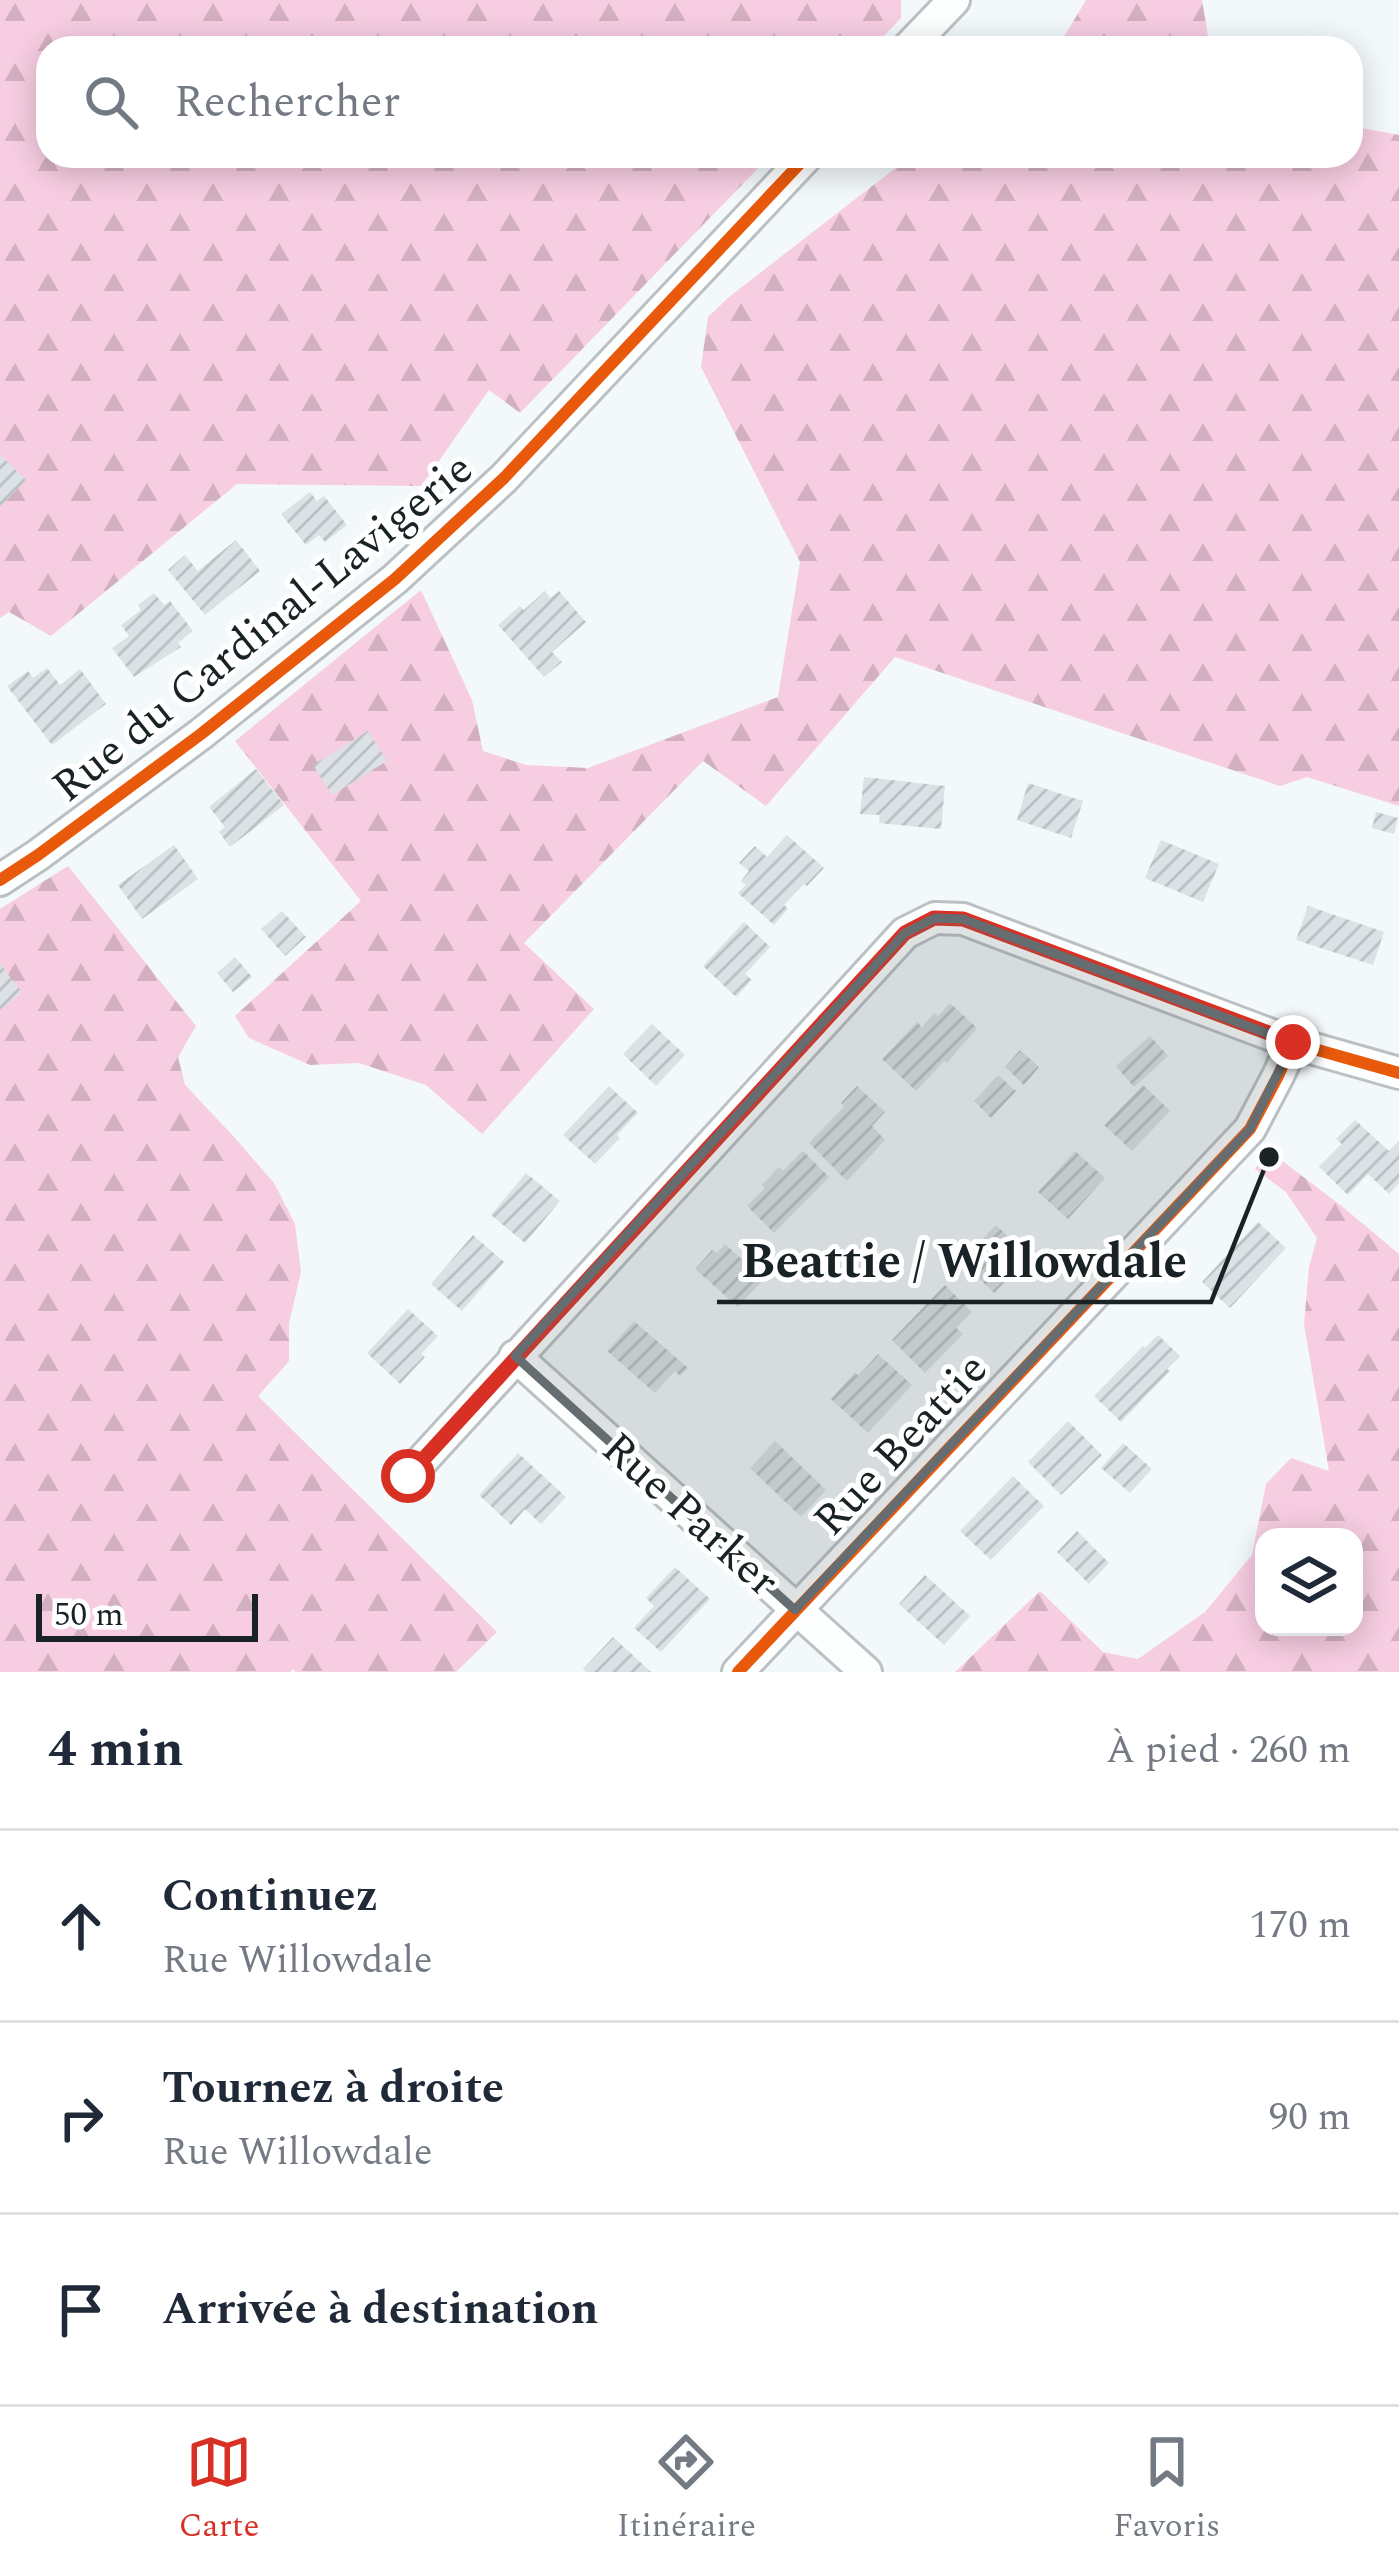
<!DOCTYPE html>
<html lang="fr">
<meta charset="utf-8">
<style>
body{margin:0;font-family:Spectral,serif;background:#f2f2f3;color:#1f2937}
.controls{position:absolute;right:36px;bottom:36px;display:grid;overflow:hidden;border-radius:24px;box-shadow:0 6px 30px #0003}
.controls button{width:108px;height:108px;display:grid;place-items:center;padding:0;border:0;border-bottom:3px solid #e0e1e3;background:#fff;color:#1f2937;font:60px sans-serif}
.scale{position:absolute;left:36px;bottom:30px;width:222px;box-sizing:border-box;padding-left:12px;border:6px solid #192225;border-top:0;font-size:33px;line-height:42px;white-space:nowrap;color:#192225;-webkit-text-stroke:9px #fff;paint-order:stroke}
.stop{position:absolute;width:36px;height:36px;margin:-27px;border:9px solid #d93025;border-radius:50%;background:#fff}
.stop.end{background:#d93025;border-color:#fff;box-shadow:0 3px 12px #0008}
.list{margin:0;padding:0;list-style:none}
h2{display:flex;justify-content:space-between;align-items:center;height:156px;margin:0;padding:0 48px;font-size:51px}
h2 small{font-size:39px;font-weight:400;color:#747a83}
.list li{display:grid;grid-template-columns:78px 1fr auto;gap:36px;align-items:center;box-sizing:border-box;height:192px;padding:0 48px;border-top:3px solid #e0e1e3}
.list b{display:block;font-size:45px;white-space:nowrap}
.list p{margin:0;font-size:39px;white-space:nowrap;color:#747a83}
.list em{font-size:39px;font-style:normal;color:#747a83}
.icon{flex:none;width:66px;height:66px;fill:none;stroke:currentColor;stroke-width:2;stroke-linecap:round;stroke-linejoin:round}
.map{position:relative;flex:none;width:1399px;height:1672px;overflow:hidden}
.search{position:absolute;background:#fff;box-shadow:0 6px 30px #0003;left:36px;right:36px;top:36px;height:132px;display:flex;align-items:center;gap:30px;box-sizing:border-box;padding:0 42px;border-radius:36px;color:#747a83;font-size:45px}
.sheet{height:732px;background:#fff}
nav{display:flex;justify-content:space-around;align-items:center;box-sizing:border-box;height:168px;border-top:3px solid #e0e1e3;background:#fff;font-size:33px;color:#747a83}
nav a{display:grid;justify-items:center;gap:6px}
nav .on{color:#d93025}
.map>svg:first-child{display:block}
</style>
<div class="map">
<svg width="1399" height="1672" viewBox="0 0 1399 1672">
<defs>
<pattern id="forest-firs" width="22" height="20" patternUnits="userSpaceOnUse" patternTransform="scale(3)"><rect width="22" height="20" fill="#f7cde1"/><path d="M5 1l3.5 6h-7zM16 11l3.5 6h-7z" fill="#d3b0c1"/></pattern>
<pattern id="building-hatch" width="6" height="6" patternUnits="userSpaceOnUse" patternTransform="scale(3)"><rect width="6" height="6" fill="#dbe1e5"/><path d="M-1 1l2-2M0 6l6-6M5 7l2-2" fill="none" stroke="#bbc1c4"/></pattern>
</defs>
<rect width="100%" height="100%" fill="#f3f8fa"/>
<!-- forest -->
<g fill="url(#forest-firs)" fill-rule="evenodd">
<path d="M0 0H901V18L872 48H48V156H770L520 413 489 390 421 486 237 484 51 636 9 612 0 618Z"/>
<path d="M1086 0H1202L1210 48H1049L1065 35Z"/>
<path d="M1351 126 1399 135V806L1307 777 1280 786 895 657 766 806 703 761 524 943 594 1009 482 1134 426 1085 359 1063 310 1065 249 1038 235 1016 361 901 235 741 421 590 472 700 483 751 526 765 588 768 778 697 800 562 701 367 708 317 729 297 911 156H1351Z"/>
<path d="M68 866 196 1026 178 1057 185 1085 235 1138 274 1183 295 1224 301 1272 289 1323V1361L258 1396 497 1632 456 1672H296L293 1669 290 1672H0V909Z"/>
<path d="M1268 1150 1344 1208 1399 1254V1672H955L1040 1591 1103 1652 1138 1659 1205 1612 1252 1555 1266 1484 1291 1458 1329 1471 1304 1324 1309 1267 1317 1238 1286 1192 1255 1169ZM1264 1537H1354V1627H1264Z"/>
</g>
<!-- building -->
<g fill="url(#building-hatch)">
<path d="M0 455 26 480 0 507Z"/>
<path d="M310 492 317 501 324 496 347 525 325 542 319 535 306 545 281 514Z"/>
<path d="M236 540 260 571 205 615 168 570 185 555 198 571Z"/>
<path d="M545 591 550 598 559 591 586 622 552 652 562 662 544 677 498 625 520 606 524 610Z"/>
<path d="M154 593 164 605 170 601 193 631 178 643 181 647 134 677 112 648 129 636 121 625 141 610 138 605Z"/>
<path d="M47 668 60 685 80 669 106 704 52 745 7 686 28 671 33 678Z"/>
<path d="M368 731 387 761 332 795 313 765Z"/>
<path d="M256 769 284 805 230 847 219 832 225 827 209 807Z"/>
<path d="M864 777 945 786 941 829 879 823 880 815 860 814Z"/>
<path d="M1028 783 1083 801 1071 838 1017 820Z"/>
<path d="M1376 812 1398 818 1394 834 1372 828Z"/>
<path d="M787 835 824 868 807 886 804 884 784 905 788 909 774 925 738 893 746 885 741 881 749 871 739 863 755 846 767 857Z"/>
<path d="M1161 840 1219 864 1203 902 1145 878Z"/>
<path d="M174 845 198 879 142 919 118 885Z"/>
<path d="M1308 906 1384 932 1373 965 1296 940Z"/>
<path d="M282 911 306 937 285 956 261 929Z"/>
<path d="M744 922 770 947 745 974 752 980 736 997 703 966Z"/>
<path d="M235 957 252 977 233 992 217 973Z"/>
<path d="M0 964 22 992 0 1010Z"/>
<path d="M950 1003 977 1028 947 1063 944 1061 916 1091 882 1059 917 1022 922 1027 934 1013 938 1016Z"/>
<path d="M652 1024 685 1055 656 1086 623 1054Z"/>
<path d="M1150 1036 1168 1056 1134 1087 1116 1066Z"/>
<path d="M1020 1050 1039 1067 1024 1085 1005 1067Z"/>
<path d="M998 1075 1016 1091 991 1118 974 1101Z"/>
<path d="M1143 1085 1170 1111 1132 1151 1104 1125Z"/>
<path d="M609 1086 638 1113 617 1135 620 1138 595 1164 563 1135Z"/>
<path d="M857 1086 885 1112 872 1126 885 1140 847 1181 809 1143 844 1107 841 1103Z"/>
<path d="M1355 1120 1389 1151 1399 1141V1183L1389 1194 1368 1174 1348 1195 1319 1167 1342 1144 1336 1139Z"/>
<path d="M803 1151 829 1177 774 1233 747 1206 765 1188 762 1185 779 1167 783 1171Z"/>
<path d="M1075 1151 1105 1178 1068 1219 1038 1192Z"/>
<path d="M526 1173 560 1201 525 1243 491 1215Z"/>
<path d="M1258 1222 1286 1248 1230 1308 1202 1282Z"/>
<path d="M996 1225 1029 1257 994 1293 961 1261Z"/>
<path d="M473 1235 504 1262 462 1311 431 1284Z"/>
<path d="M725 1244 764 1279 738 1307 695 1269 712 1250 717 1253Z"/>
<path d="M945 1285 972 1312 956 1328 963 1334 925 1373 892 1340Z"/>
<path d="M408 1309 438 1336 421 1354 425 1357 400 1384 367 1353Z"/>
<path d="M634 1321 688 1368 680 1376 675 1371 655 1393 607 1351Z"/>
<path d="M1158 1335 1180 1356 1167 1369 1170 1371 1121 1422 1094 1396 1143 1346 1145 1348Z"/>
<path d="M878 1354 912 1385 868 1433 831 1399 855 1372 858 1376Z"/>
<path d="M1068 1421 1102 1455 1061 1495 1028 1462Z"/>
<path d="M775 1441 826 1490 801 1517 750 1468Z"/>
<path d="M1123 1443 1152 1469 1130 1493 1101 1468Z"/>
<path d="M518 1453 566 1497 541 1524 525 1509 511 1525 479 1495Z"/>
<path d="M1013 1476 1044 1506 991 1560 960 1531Z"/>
<path d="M1077 1531 1109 1563 1089 1584 1057 1552Z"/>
<path d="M675 1567 710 1599 661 1652 634 1628 654 1606 646 1598Z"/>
<path d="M925 1575 970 1616 944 1645 899 1604Z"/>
<path d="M613 1637 651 1672H586L583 1669Z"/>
</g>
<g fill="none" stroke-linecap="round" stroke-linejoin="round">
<!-- minor casing -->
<g stroke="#bac0c4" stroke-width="36">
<g id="minor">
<path d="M908 48 954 0"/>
<path d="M0 880 38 855 201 734 395 579 504 478 807 156"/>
<path d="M515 1356 866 1672"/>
<path d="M408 1476 905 933 935 918 963 919 1293 1043 1399 1073"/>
<path d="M738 1672 1250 1129 1278 1076 1293 1043"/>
</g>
</g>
<!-- minor -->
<use href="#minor" stroke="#fdfefe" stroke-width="30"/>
<!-- cycleway casing -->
<g stroke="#fff" stroke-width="20">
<g id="cycleway">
<path d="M0 880 38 855 201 734 395 579 504 478 807 156"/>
<path d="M408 1476 905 933 935 918 963 919 1293 1043 1399 1073"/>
<path d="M738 1672 1250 1129 1278 1076 1293 1043"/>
</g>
</g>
<!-- cycleway -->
<use href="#cycleway" stroke="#e8590c" stroke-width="12"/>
</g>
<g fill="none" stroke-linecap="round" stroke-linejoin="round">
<!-- route -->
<path stroke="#d93025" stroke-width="15" d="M408 1476 905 933 934 918 963 919 1293 1042"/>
</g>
<!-- marked area -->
<path fill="#656d70" fill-opacity="0.2" stroke="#656d70" stroke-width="9" stroke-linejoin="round" d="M935 918 963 919 1293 1043 1250 1129 795 1610 515 1356 905 933Z"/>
<g text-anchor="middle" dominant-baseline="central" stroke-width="10" stroke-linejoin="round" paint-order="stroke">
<!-- street labels -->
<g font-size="45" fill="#192225" stroke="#fff">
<text transform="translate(263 628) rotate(-39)">Rue du Cardinal-Lavigerie</text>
<text transform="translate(901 1445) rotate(-47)">Rue Beattie</text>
<text transform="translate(690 1515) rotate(42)">Rue Parker</text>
</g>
</g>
<!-- callouts -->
<path fill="none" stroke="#192225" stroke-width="4.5" d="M1269 1157L1211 1302H717"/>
<circle fill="#192225" stroke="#fff" stroke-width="4.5" cx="1269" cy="1157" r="12"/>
<g font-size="48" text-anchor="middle" font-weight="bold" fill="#192225" stroke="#fff" stroke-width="10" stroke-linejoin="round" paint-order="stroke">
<text x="964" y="1277">Beattie / Willowdale</text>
</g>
</svg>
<div class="controls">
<button><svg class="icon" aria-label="layers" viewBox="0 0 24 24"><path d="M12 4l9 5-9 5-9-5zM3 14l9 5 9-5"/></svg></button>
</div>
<div class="scale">50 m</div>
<div class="stop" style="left:408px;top:1476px"></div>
<div class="stop end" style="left:1293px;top:1042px"></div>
<div class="search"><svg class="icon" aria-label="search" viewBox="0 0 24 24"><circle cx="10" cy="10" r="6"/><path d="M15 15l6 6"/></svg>Rechercher</div>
</div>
<section class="sheet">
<h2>4 min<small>À pied · 260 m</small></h2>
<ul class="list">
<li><svg class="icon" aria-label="ahead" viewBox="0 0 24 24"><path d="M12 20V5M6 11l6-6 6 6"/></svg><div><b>Continuez</b><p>Rue Willowdale</p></div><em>170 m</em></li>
<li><svg class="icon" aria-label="right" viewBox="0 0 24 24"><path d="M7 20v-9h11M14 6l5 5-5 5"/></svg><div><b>Tournez à droite</b><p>Rue Willowdale</p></div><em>90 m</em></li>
<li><svg class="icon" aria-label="arrive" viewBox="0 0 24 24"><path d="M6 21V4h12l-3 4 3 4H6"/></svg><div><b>Arrivée à destination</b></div></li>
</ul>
</section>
<nav>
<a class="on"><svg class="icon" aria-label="map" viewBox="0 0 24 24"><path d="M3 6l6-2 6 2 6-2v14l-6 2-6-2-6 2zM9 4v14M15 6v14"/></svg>Carte</a>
<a><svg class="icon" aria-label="directions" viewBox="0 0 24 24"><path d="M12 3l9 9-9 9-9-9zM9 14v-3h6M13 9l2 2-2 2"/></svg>Itinéraire</a>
<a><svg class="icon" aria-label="saved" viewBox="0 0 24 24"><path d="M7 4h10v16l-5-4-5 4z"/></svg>Favoris</a>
</nav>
